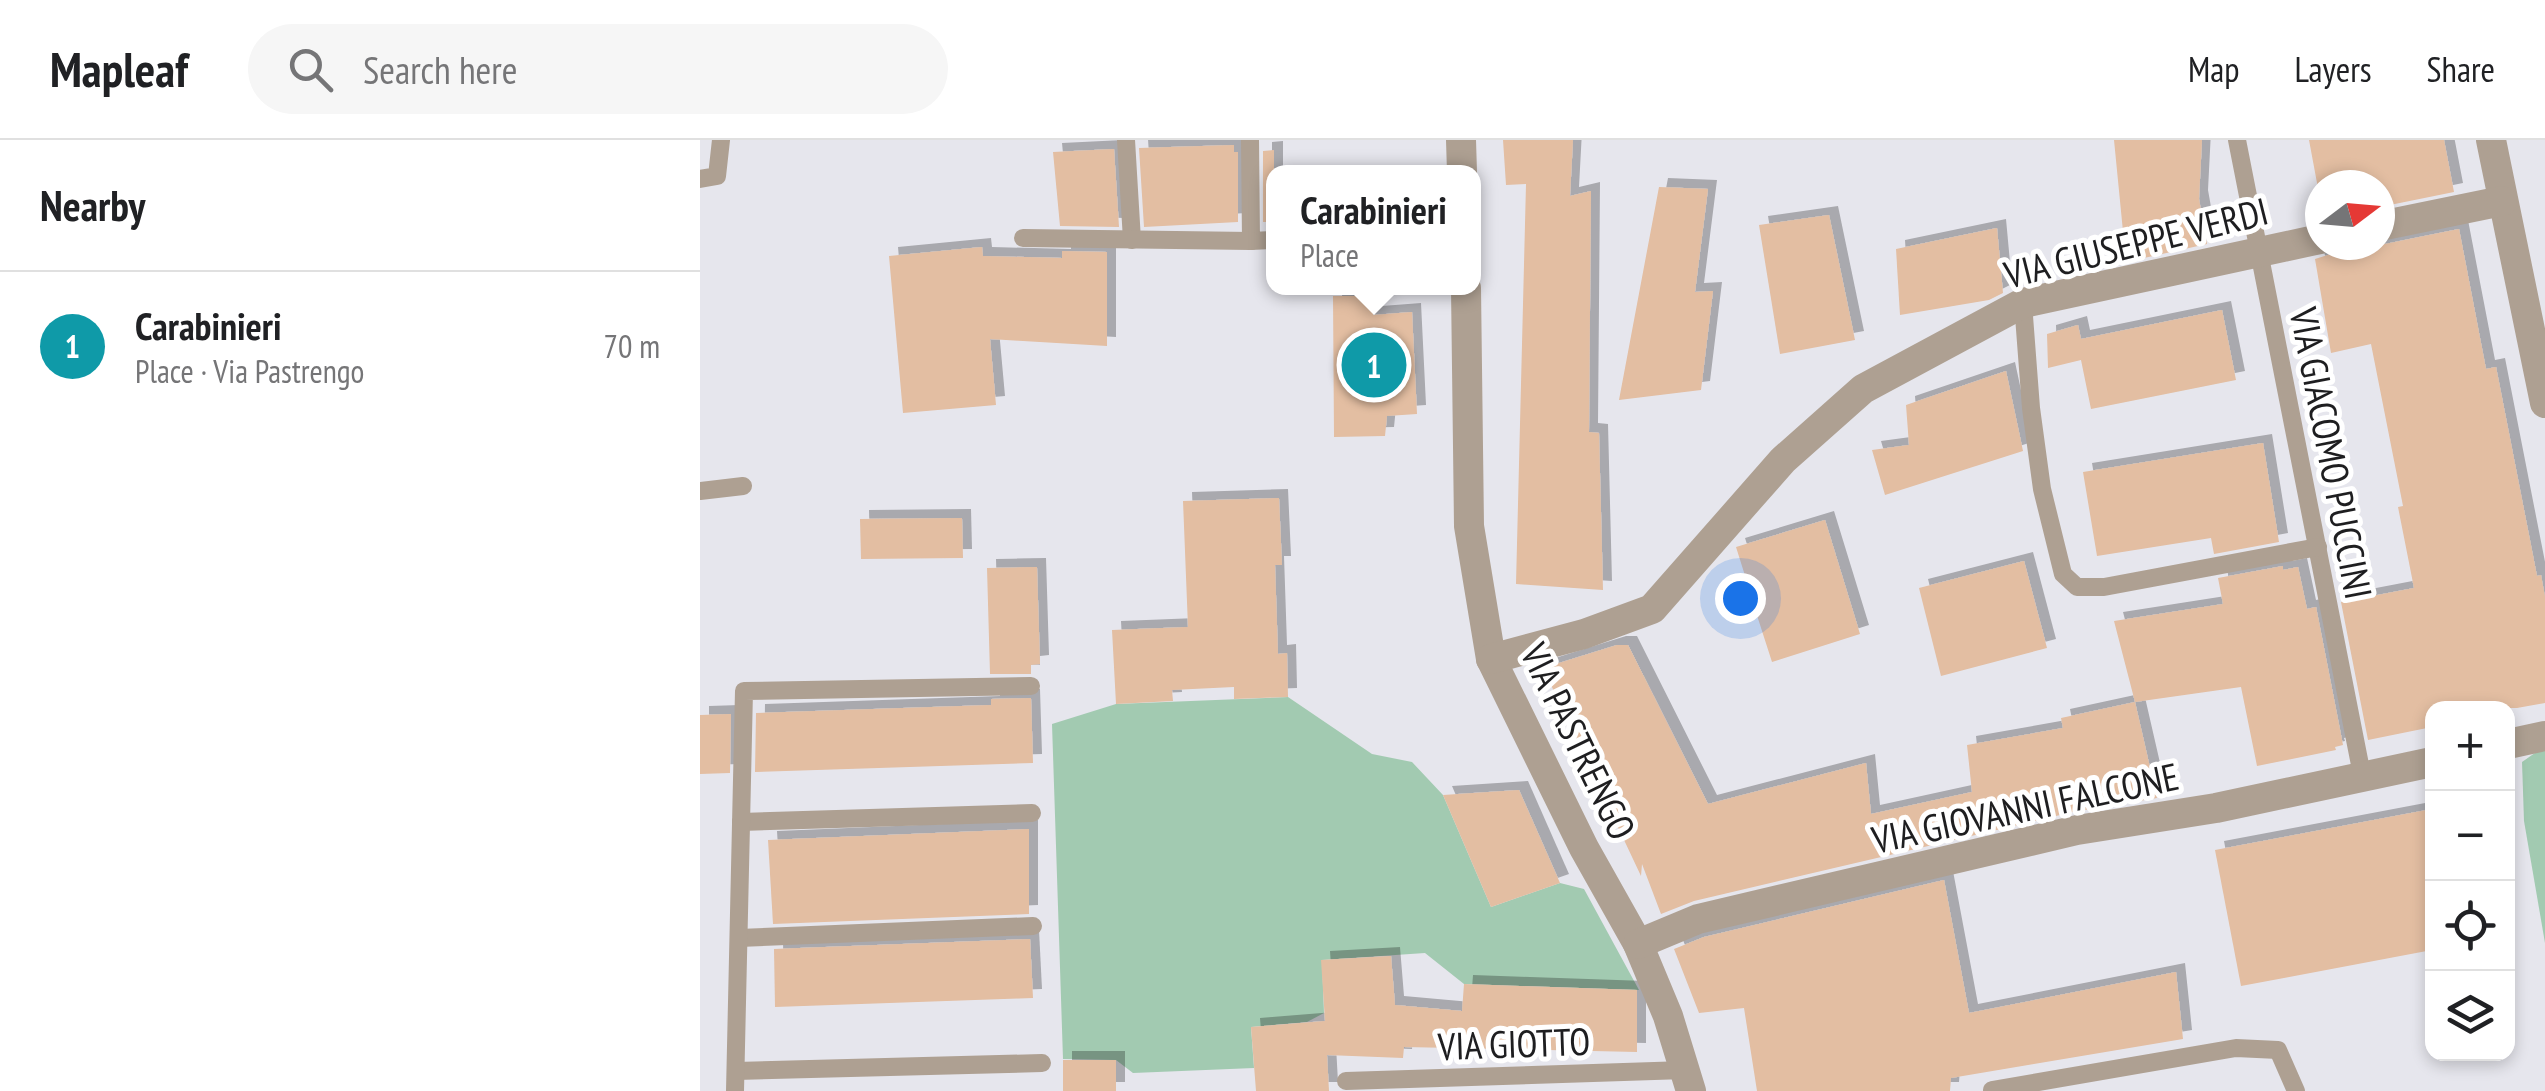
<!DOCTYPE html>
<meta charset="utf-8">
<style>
body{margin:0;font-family:"PT Sans Narrow",sans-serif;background:#f6f6f6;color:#202124}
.controls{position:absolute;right:30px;bottom:30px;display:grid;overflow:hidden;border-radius:20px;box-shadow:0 5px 15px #0003}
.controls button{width:90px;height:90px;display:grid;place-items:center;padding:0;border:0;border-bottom:2px solid #e0e0e0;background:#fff;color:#202124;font:50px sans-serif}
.compass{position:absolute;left:1605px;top:30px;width:90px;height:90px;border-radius:50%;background:#fff;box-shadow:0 5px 15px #0003;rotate:74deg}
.you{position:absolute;left:1040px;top:458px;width:35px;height:35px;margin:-25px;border:8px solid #fff;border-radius:50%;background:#1a73e8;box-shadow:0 0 0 15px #1a73e833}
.badge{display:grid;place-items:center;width:65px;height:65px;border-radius:50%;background:#111827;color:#fff;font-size:32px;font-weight:700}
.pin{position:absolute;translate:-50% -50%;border:5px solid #fff;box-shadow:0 2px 10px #0006}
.popup{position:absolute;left:566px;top:25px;width:215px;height:130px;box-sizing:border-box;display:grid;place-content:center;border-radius:20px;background:#fff;filter:drop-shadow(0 2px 8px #0005);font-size:32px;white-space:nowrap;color:#757577}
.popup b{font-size:38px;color:#202124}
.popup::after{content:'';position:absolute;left:50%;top:100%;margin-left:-20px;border:20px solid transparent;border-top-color:#fff}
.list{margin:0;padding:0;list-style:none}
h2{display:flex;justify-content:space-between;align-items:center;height:130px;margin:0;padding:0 40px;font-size:42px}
h2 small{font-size:32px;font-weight:400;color:#757577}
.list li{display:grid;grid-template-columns:65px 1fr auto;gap:30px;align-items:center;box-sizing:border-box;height:150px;padding:0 40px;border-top:2px solid #e0e0e0}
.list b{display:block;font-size:38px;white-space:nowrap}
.list p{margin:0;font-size:32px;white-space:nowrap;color:#757577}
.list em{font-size:32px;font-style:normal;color:#757577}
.icon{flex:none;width:55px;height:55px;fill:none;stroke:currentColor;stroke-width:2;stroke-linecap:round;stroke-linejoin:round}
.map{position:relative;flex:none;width:1845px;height:951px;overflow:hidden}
header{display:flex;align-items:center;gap:60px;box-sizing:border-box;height:140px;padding:0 50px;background:#fff;border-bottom:2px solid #e0e0e0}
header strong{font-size:48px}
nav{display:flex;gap:55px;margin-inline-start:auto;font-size:35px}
.search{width:700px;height:90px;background:#f6f6f6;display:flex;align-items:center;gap:25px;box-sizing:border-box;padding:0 35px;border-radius:55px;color:#757577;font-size:38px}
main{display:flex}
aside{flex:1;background:#fff}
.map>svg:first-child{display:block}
</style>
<header>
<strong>Mapleaf</strong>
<div class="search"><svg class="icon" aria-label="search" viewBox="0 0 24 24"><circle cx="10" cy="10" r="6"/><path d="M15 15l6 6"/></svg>Search here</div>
<nav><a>Map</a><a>Layers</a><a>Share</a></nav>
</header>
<main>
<aside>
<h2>Nearby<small></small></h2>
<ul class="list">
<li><span class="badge" style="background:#0f9aa8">1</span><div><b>Carabinieri</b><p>Place · Via Pastrengo</p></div><em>70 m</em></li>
</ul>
</aside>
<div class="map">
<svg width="1845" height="951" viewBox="0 0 1845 951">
<defs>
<filter id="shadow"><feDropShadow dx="9" dy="-9" stdDeviation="0" flood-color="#0004"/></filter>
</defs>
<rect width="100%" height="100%" fill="#e6e6ed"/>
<!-- green -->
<g fill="#a2cab1">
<path d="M588 557 672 614 712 622 743 655 791 767 860 743 884 749 939 850 764 844 725 813 622 820 624 873 607 882 551 887 554 928 433 933 416 920 363 919 352 584 416 564Z"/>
<path d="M1845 606V803L1824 681 1822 622Z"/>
</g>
<!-- building -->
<g fill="#e3bea2" filter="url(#shadow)">
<path d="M803 0H873L870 56 891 51 889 292 899 293 903 450 816 444 826 44 806 45Z"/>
<path d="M1414 0H1502L1499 59 1507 104 1426 122Z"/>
<path d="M1609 0H1744L1754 52 1680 67V45H1620V59Z"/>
<path d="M534 5V12H538V82L444 87 439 8Z"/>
<path d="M414 9 419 87 360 86 353 12Z"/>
<path d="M574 10V82H563V11Z"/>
<path d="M959 47 1008 49 995 152 1013 151 1001 250 919 260Z"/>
<path d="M1129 75 1155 200 1080 214 1059 85Z"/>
<path d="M1297 88 1303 153 1289 160 1200 175 1196 109Z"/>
<path d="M1759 89 1786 229 1796 227 1837 436 1841 435 1845 457V563L1817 568H1732V587L1668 600 1641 462 1714 448 1698 367 1703 366 1671 204 1631 213 1615 119 1631 114 1638 105H1680Z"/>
<path d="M282 107 283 116 362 118V111L407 112V206L290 199 296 265 203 273 189 116Z"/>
<path d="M633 156H675L673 175 712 172 717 274 687 276 685 296 634 297Z"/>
<path d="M1522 170 1536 240 1391 269 1381 220 1348 228 1347 194 1378 185 1381 199Z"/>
<path d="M1306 231 1323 311 1185 355 1172 310 1209 305 1206 265Z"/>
<path d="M1563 303 1579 402 1514 414 1511 398 1397 416 1383 332Z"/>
<path d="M579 358 582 425H575L578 514 587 513 588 557 534 559V547L472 550 473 561 416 564 412 490 488 487 483 361Z"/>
<path d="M262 378 263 418 161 419 160 379Z"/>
<path d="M1125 380 1160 494 1072 522 1053 463 1058 461H1053L1036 407Z"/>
<path d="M1324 421 1347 508 1241 536 1219 448Z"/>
<path d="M1583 426V430L1598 427 1607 469 1616 467 1643 605 1635 607 1636 610 1557 626 1541 547 1435 562 1414 481 1523 464 1518 438Z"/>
<path d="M337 427 340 524 331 525V534H290L287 428Z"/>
<path d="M917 505H928L1008 664 1166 623 1171 674 1272 652 1267 605 1363 588 1361 578 1435 562 1457 658 1373 672 994 761 961 774 942 724 941 736 843 528Z"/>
<path d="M331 558 333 623 55 632 56 573 291 565V559Z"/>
<path d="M31 574 30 633 0 634V575Z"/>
<path d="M819 650 860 743 791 767 743 655Z"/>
<path d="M1732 669V810L1541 846 1515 710Z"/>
<path d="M329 689V774L73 784 68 700Z"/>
<path d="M1244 740 1269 873 1476 832 1483 899 1251 938 1250 951H1057L1044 868 999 873 974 809 1004 797Z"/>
<path d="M330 799 333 858 75 867 74 809Z"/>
<path d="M691 816 695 865 762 871 764 844 937 850V912L704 907 703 918 627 915 629 951H556L551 887 625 881 621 820Z"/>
<rect x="363" y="920" width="53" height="31"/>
</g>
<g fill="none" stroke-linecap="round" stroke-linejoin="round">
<!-- service -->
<g stroke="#aea092" stroke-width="18">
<path d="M426 0 432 100"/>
<path d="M550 0 551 101 574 100"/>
<path d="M1537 0 1663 640"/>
<path d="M0 39 17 36 21 0"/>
<path d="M323 98 551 101"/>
<path d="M1323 163 1331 268 1342 349 1363 434 1377 447H1404L1618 407"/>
<path d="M0 351 43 346"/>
<path d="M41 682 332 673"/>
<path d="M39 798 333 786"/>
<path d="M36 931 342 923"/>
<path d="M646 941 985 930"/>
<path d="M1292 950 1536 908 1578 910 1596 951"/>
<path d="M35 951 44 551 331 546"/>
</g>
<!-- minor -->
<g stroke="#aea092" stroke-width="30">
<path d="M761 0 762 32"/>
<path d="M1791 0 1845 263"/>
<path d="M1680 86 1802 61"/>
<path d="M766 148 769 386 791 519 884 708 938 804 968 876 991 951"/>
<path d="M791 519 884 494 952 469 1083 320 1163 249 1323 163 1620 99"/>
<path d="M1808 604 1845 596"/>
<path d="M938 804 998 779 1377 690 1516 668 1732 622"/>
</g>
</g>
<g text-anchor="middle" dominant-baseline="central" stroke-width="10" stroke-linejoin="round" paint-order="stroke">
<!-- street labels -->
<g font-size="38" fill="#1e1e20" stroke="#fff">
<text transform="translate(1436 102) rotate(-14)">VIA GIUSEPPE VERDI</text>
<text transform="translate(1632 313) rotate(79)">VIA GIACOMO PUCCINI</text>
<text transform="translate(879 601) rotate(64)">VIA PASTRENGO</text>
<text transform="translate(1325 667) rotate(-12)">VIA GIOVANNI FALCONE</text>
<text transform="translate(814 903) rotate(-2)">VIA GIOTTO</text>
</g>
</g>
</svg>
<div class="controls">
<button>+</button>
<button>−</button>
<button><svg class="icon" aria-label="locate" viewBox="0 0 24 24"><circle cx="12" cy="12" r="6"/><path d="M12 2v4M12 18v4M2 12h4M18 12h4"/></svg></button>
<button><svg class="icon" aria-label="layers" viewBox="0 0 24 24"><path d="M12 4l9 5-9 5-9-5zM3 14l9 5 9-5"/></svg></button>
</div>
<svg class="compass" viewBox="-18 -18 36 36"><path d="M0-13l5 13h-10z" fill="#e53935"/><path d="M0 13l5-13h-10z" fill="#757577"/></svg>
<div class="you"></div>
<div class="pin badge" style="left:674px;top:225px;background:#0f9aa8">1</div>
<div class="popup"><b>Carabinieri</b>Place</div>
</div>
</main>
